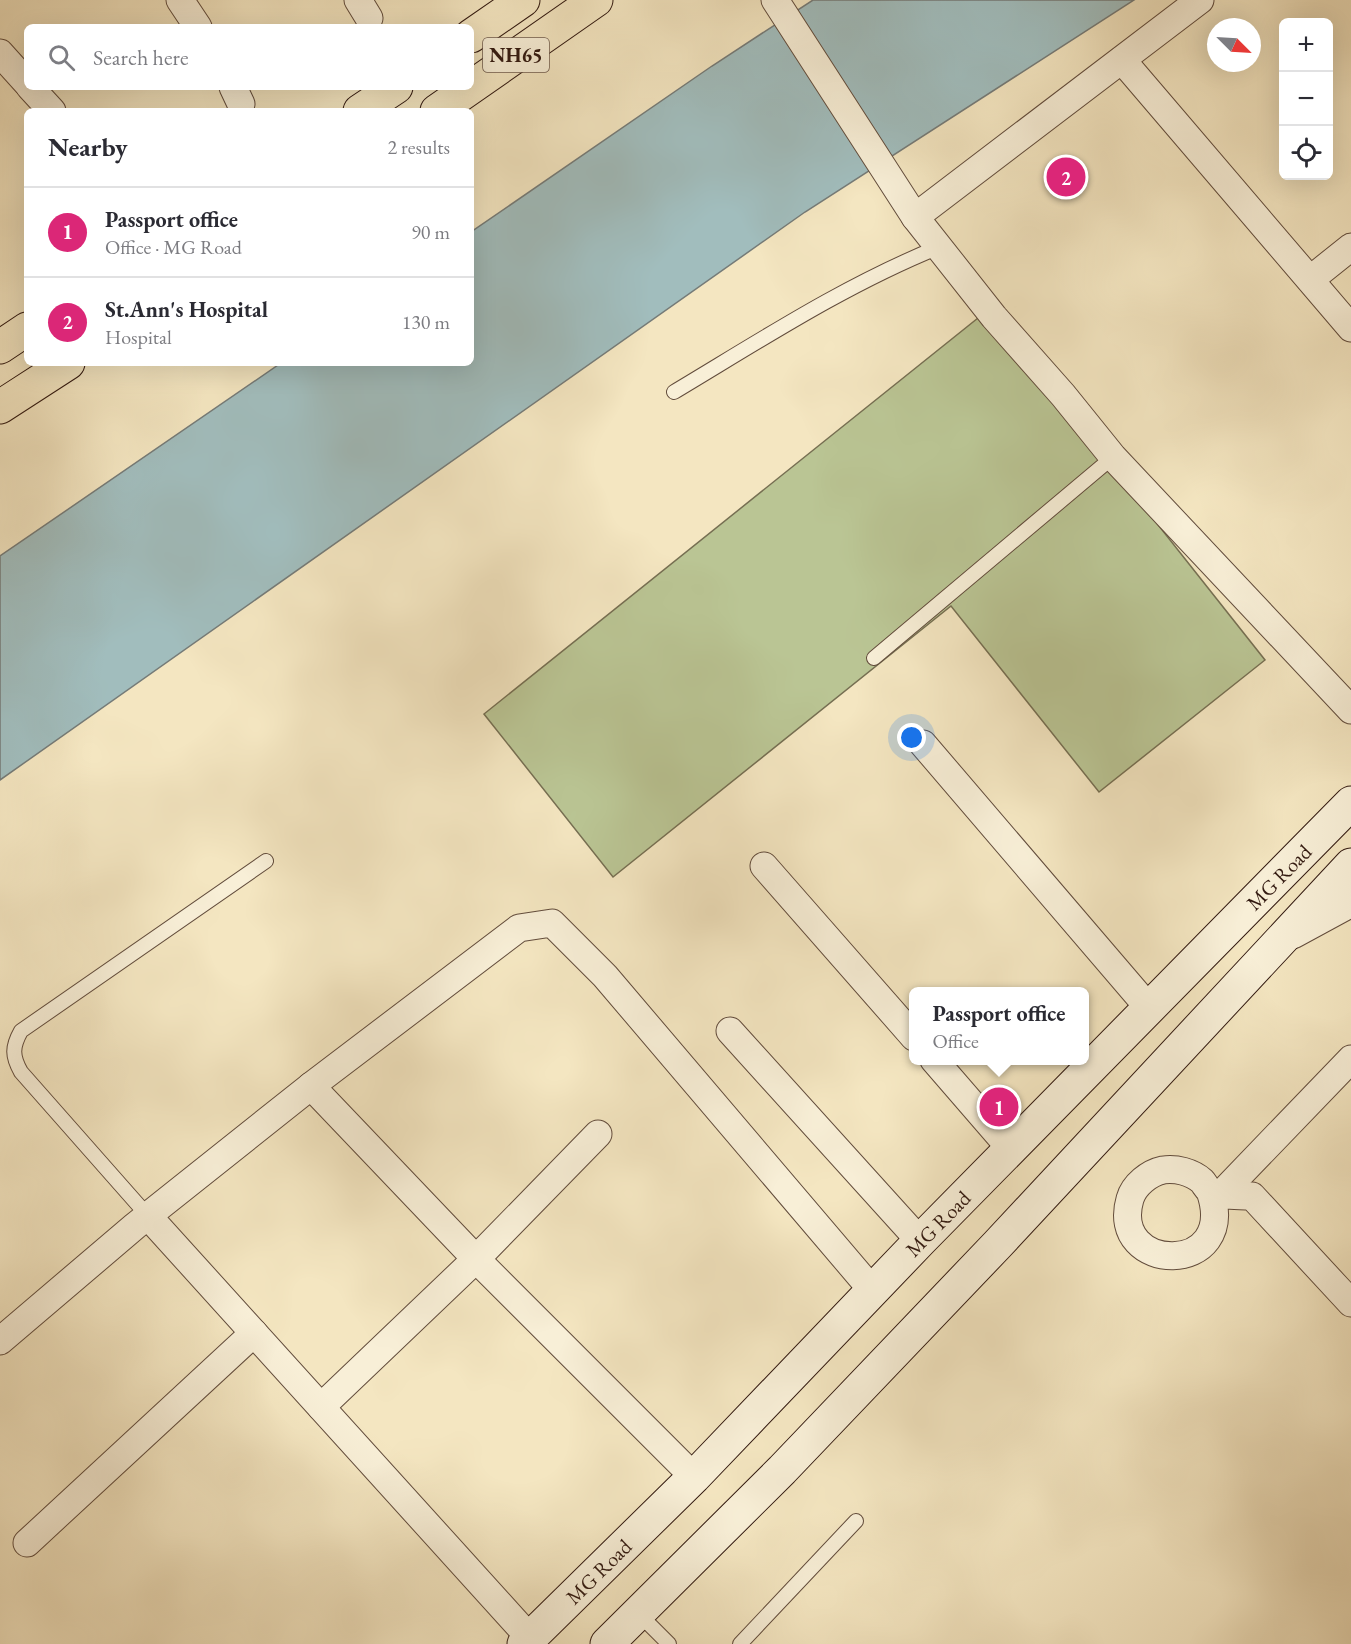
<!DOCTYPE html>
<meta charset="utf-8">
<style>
body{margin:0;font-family:"EB Garamond",serif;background:#f7f7f7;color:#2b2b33}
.controls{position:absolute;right:18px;top:18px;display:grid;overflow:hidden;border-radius:9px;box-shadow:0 6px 24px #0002}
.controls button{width:54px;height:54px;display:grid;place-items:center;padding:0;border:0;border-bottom:2px solid #e1e1e2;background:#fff;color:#2b2b33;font:30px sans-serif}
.compass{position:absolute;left:1207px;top:18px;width:54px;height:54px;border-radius:50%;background:#fff;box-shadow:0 6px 24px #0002;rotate:114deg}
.you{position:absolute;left:912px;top:738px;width:21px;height:21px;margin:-15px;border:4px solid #fff;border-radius:50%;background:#1a73e8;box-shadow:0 0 0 9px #1a73e833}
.badge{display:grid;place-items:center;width:39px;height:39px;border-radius:50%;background:#db2777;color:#fff;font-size:20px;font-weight:700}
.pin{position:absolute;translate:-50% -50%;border:3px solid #fff;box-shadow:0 2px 6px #0006}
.popup{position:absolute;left:909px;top:987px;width:180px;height:78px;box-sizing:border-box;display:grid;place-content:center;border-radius:9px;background:#fff;filter:drop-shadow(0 2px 4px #0005);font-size:20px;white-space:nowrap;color:#7c7c81}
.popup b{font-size:22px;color:#2b2b33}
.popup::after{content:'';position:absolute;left:50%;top:100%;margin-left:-12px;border:12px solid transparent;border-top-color:#fff}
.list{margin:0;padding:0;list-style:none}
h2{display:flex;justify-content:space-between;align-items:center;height:78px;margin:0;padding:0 24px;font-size:26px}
h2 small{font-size:20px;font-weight:400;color:#7c7c81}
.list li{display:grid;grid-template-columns:39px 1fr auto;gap:18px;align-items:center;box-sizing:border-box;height:90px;padding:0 24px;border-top:2px solid #e1e1e2}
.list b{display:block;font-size:22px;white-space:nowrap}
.list p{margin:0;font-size:20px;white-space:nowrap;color:#7c7c81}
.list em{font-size:20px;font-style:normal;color:#7c7c81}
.icon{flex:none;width:33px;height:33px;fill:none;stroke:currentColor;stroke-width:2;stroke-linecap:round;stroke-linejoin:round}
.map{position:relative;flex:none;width:1351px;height:1644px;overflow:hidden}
.search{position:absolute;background:#fff;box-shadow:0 6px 24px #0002;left:24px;top:24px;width:450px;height:66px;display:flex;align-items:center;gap:15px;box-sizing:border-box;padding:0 21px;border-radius:9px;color:#7c7c81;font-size:22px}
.panel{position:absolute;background:#fff;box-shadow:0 6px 24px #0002;left:24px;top:108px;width:450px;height:258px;border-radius:9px}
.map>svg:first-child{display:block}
</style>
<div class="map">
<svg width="1351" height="1644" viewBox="0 0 1351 1644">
<rect width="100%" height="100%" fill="#f4e6c1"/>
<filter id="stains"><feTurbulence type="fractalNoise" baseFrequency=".00333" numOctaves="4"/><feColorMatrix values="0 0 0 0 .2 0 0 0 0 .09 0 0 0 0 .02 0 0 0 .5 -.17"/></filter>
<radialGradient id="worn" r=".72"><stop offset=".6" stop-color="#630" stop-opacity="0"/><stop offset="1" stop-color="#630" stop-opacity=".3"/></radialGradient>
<!-- green -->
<path fill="#bac594" stroke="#766f52" stroke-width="1.5" d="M988 310 1265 660 1099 792 951 606 613 877 484 714Z"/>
<!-- water -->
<path fill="#a1bdbd" stroke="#757b78" stroke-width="1.5" d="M813 0H1134L805 212 0 780V556L281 363H471V232L712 66Z"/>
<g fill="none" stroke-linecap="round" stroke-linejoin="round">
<!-- service casing -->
<g stroke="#624c3c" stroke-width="16">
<g id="service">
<path d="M674 392C761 340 845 285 939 247"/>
<path d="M874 658 1113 457"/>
<path d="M148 1216 21 1072C12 1056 12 1047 21 1031L266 861"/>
<path d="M639 1614 669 1644"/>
<path d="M740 1644 856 1521"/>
</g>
</g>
<!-- minor casing -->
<g stroke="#624c3c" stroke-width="29">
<g id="minor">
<path d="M180 0 198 27"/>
<path d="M358 0 369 18"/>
<path d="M775 0 915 217 994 317 1063 395 1113 457 1351 710"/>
<path d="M0 53 27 83"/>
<path d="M1122 60 1351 328"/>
<path d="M30 87 52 111"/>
<path d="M233 87 241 104"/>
<path d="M915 217 1200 0"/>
<path d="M1311 279 1351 247"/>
<path d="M923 744 1149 1008"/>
<path d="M764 866 914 1037"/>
<path d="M730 1031 920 1241"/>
<path d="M934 1060 1011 1149"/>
<path d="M311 1086 476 1259 694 1477"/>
<path d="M1210 1191C1240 1278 1108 1274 1130 1199 1134 1185 1149 1173 1163 1170 1176 1168 1192 1172 1202 1181 1205 1184 1207 1190 1211 1191 1220 1196 1241 1196 1252 1196L1351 1303"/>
<path d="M1223 1192 1351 1059"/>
<path d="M148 1216 530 1638"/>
<path d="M0 1341 135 1226 311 1086 519 928 552 923 605 976 873 1291"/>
<path d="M321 1407 476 1259 598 1134"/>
<path d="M27 1543 254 1333"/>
</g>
</g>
<!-- tertiary casing -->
<g stroke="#624c3c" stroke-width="35">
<path id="tertiary" d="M1292 932 1351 900"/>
</g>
<!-- secondary casing -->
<g stroke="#321910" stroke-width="35">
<g id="secondary">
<path id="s1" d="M524 1644 694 1477 920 1241 1351 803"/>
<path d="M607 1644 782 1470 997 1245 1351 865"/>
</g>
</g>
<!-- trunk casing -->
<g stroke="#321910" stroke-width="35">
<g id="trunk">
<path d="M471 36 523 0"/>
<path d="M360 111 396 87"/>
<path d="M437 111 596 0"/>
<path d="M0 347 27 329"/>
<path d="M0 407 68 363"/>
</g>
</g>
<!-- service -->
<use href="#service" stroke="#f8efd7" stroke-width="14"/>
<!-- minor -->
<use href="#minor" stroke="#f8efd7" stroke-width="27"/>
<!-- tertiary -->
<use href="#tertiary" stroke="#f8efd7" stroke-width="33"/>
<!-- secondary -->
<use href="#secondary" stroke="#f8efd7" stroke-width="33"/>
<!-- trunk -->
<use href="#trunk" stroke="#f4e6c1" stroke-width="33"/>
</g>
<g text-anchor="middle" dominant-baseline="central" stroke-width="4.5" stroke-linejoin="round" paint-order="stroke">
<!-- shield labels -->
<rect fill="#f8efd7" stroke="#6d594c" stroke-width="1.5" x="483" y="38" width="66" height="34" rx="4.5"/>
<g font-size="20" font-weight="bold" fill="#321910">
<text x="516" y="55">NH65</text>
</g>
<!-- street labels -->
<g font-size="21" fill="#321910" stroke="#f8efd7">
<text stroke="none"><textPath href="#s1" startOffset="1076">MG Road</textPath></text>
<text stroke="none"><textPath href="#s1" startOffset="590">MG Road</textPath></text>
<text stroke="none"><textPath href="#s1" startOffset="104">MG Road</textPath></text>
</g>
</g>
<rect width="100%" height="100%" filter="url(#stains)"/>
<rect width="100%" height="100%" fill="url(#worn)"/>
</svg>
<div class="controls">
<button>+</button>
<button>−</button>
<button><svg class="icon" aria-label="locate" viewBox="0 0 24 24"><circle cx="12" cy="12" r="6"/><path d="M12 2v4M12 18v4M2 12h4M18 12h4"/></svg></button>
</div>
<svg class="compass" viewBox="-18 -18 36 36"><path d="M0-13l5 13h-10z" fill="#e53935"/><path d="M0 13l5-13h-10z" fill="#7c7c81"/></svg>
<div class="you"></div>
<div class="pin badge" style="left:999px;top:1107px">1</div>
<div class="popup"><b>Passport office</b>Office</div>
<div class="pin badge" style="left:1066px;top:177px">2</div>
<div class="search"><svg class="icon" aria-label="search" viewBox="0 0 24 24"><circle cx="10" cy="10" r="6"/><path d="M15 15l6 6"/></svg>Search here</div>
<section class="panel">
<h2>Nearby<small>2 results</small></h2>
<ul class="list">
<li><span class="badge">1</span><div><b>Passport office</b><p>Office · MG Road</p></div><em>90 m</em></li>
<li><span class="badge">2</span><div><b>St.Ann's Hospital</b><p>Hospital</p></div><em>130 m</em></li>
</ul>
</section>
</div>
